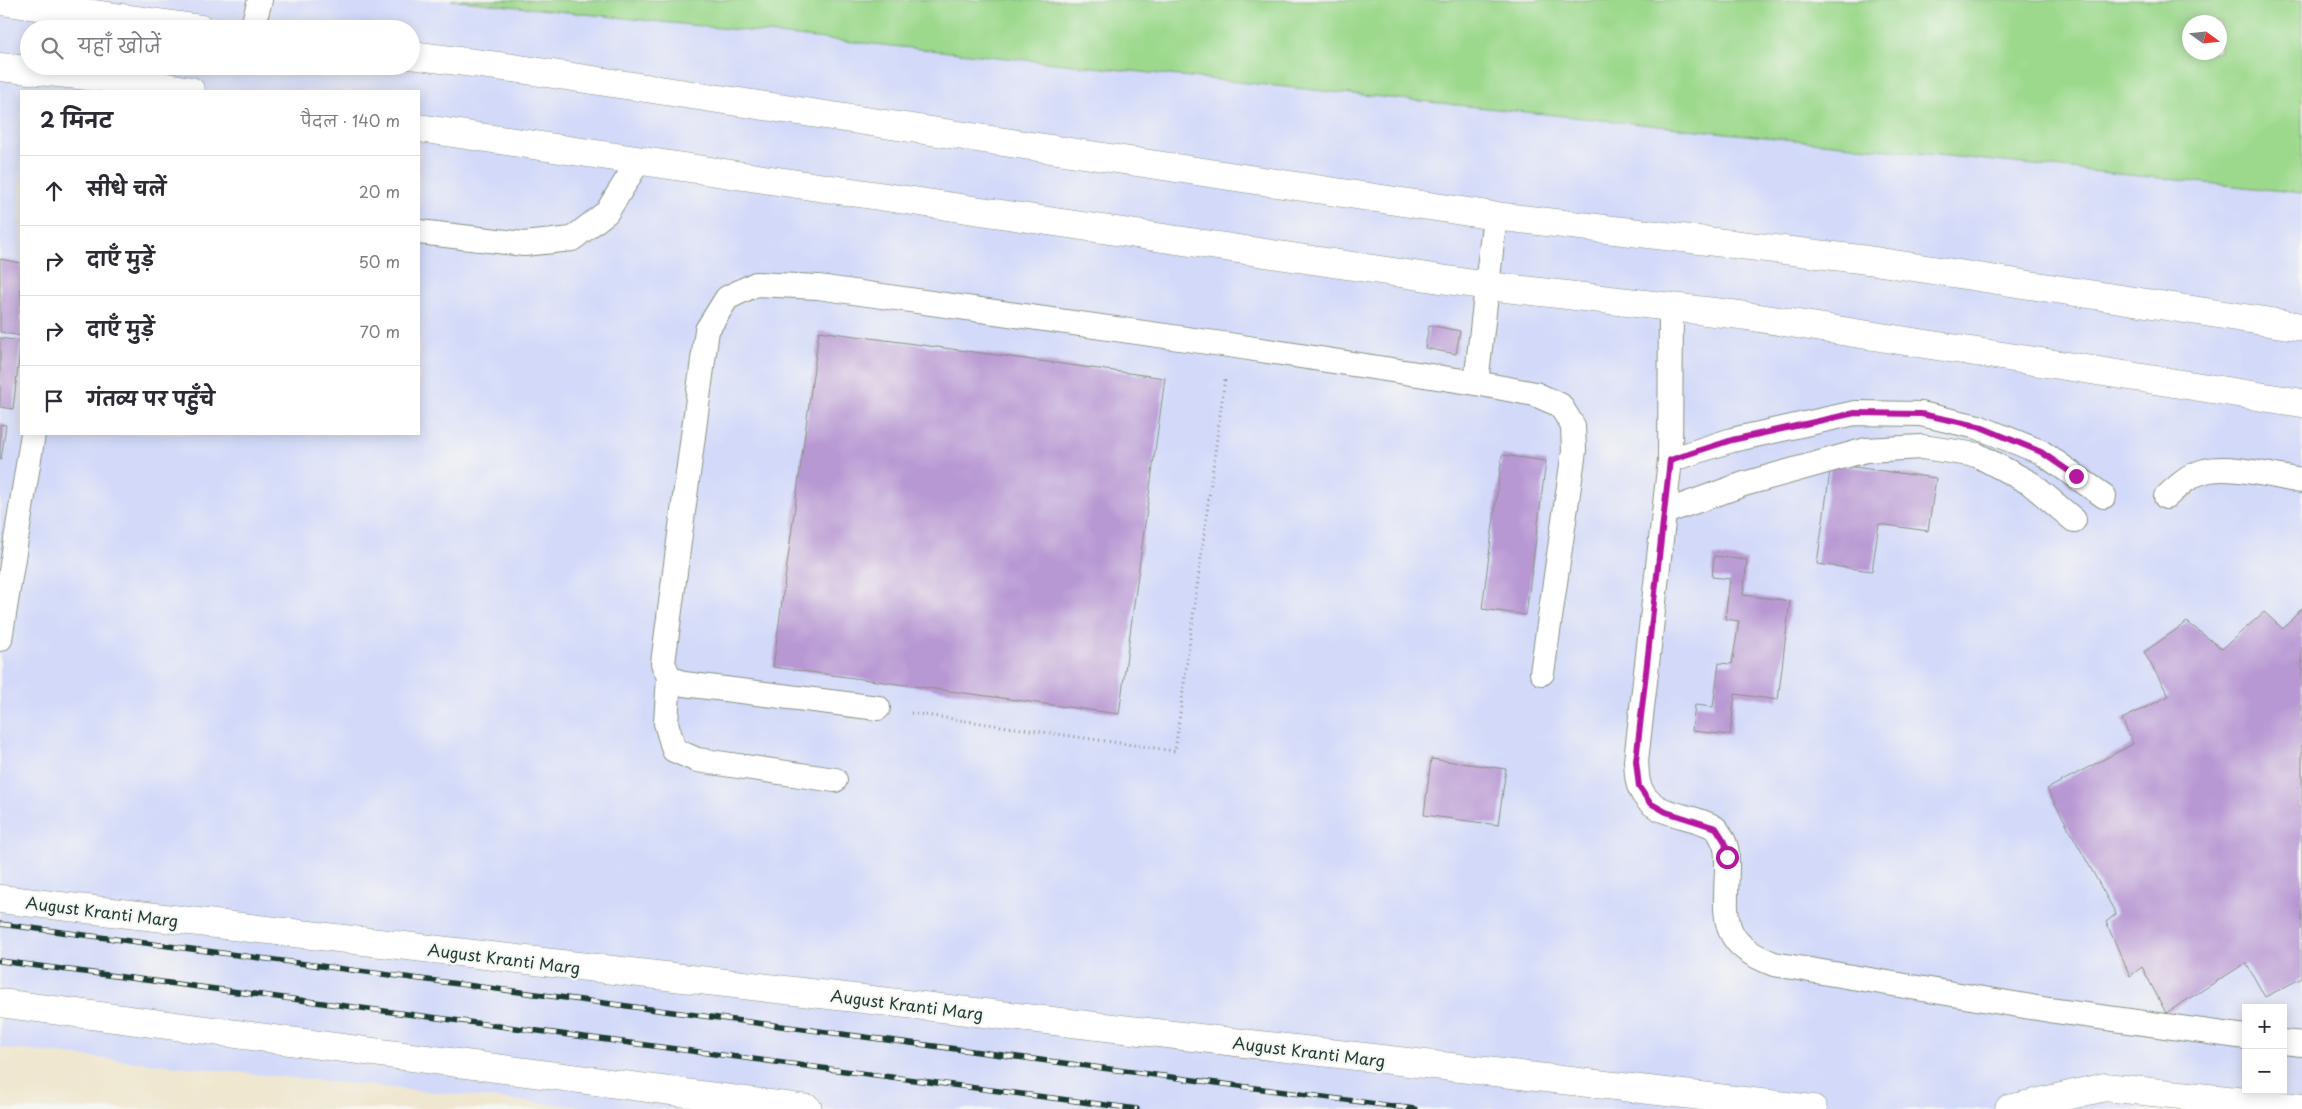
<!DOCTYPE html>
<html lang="hi">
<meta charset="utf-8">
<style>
body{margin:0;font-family:"Playpen Sans","Playpen Sans Deva",sans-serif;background:#f2f2f3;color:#2b2b33}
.controls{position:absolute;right:15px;bottom:15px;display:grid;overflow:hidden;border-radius:0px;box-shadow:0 2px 12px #0003}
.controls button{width:45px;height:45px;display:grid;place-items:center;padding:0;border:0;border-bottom:1px solid #e1e1e2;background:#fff;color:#2b2b33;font:25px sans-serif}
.compass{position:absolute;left:2182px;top:15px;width:45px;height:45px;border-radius:50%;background:#fff;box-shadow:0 2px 12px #0003;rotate:105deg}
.stop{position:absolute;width:15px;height:15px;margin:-11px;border:4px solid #b5179e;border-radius:50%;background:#fff}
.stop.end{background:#b5179e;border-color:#fff;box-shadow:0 1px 5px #0008}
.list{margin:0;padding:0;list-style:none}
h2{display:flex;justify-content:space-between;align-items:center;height:65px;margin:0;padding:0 20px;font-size:21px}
h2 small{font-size:16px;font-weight:400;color:#7c7c81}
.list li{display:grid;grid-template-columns:32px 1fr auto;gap:15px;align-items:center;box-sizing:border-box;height:70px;padding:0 20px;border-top:1px solid #e1e1e2}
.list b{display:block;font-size:19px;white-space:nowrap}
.list em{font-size:16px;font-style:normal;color:#7c7c81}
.icon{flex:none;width:28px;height:28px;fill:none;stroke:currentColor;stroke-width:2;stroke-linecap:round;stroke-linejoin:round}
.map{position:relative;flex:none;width:2302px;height:1109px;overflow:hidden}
.search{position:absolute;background:#fff;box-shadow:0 2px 12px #0003;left:20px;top:20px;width:400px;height:55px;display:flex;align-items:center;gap:12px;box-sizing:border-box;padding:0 18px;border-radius:28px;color:#7c7c81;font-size:19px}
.panel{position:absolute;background:#fff;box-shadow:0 2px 12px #0003;left:20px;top:90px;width:400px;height:345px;border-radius:0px}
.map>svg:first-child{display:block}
</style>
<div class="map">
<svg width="2302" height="1109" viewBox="0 0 2302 1109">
<rect width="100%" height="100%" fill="#f6f6f2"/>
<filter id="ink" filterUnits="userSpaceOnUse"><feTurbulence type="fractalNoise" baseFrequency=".02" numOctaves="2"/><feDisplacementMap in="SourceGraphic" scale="10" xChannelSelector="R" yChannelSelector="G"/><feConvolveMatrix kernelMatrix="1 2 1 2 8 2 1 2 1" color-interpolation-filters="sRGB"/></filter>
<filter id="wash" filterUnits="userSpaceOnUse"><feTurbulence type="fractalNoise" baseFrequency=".0096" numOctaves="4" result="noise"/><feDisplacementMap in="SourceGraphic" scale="20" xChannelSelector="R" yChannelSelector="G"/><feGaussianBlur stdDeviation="1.12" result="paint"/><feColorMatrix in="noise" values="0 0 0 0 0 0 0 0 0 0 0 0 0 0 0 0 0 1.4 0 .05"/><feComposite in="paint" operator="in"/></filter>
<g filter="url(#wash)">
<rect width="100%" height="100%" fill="#efe7cf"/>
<!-- built -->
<path fill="#d2d9f9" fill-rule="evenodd" d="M0 0H2302V1109H600L0 1048ZM2190 22H2220V52H2190ZM29 29H411V66H29ZM21 91H419V434H21ZM2246 1008H2283V1090H2246Z"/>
<!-- green -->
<path fill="#9dd98d" stroke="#5e8b60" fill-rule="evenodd" d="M451 0H2302V193ZM2190 22H2220V52H2190Z"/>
<g id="blocks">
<!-- building -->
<g fill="#b898d3">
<path d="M0 259 21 263V336L0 332Z"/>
<path d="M1429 325 1460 331 1456 354 1425 348Z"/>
<path d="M819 331 1165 378 1119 714 773 667Z"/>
<path d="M0 338 21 341 13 409 0 407Z"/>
<path d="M0 424 6 425 1 460H0Z"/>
<path d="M1502 455 1546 461 1526 615 1482 609Z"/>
<path d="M1831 464 1936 478 1928 531 1879 524 1872 571 1817 564Z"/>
<path d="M1714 556 1747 560 1743 595 1790 601 1778 700 1735 694 1730 735 1692 731 1695 705 1713 707 1719 663 1732 664 1739 621 1725 619 1730 579 1712 577Z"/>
<path d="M2302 608V978L2265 997 2246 963 2166 1013 2142 967 2130 976 2106 922 2116 914 2047 789 2133 744 2122 719 2169 696 2144 652 2187 622 2222 649 2264 612 2283 629Z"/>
<path d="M1431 759 1506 769 1498 825 1424 815Z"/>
</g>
</g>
</g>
<g filter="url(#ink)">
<use href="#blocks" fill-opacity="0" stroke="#879282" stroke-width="1"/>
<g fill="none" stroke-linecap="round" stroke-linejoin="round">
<!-- lane casing -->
<g stroke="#879282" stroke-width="26">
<g id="lane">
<path d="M252 29 260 0"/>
<path d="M419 232 524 244 572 239 607 212 638 162"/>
<path d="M1671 307 1670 460 1636 761C1637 769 1636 780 1640 788 1653 819 1690 812 1715 828 1718 830 1721 836 1723 840 1728 848 1727 860 1727 870 1725 920 1720 944 1774 964L2049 1010 2246 1037"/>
<path d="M1476 383 1495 216"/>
<path d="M1670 460 1732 440 1855 413 1921 414 1978 427 2041 452 2104 496"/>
<path d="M2166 497C2177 487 2189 475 2205 471 2229 464 2276 477 2302 481"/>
<path d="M1665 512 1744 484 1866 450 1922 447 1977 455 2030 483 2074 520"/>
<path d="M0 639 33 434"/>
<path d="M669 677 666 723 674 750 697 760 835 780"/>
<path d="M878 708 684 684 669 677 663 663 707 330 727 298 756 284 818 287 1229 345 1476 383 1535 394 1560 405 1573 426 1574 451 1542 673"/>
<path d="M2283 1042 2302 1044"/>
</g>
</g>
<!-- secondary casing -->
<g stroke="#879282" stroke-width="29">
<g id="secondary">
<path d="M0 1 202 29"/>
<path d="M411 55 513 68 1495 216 1868 260 2302 327"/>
<path d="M0 67 126 80 191 91"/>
<path d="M419 128 1488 286 1740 315 2302 403"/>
<path d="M0 899 1813 1109"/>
<path d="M0 1003 808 1109"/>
<path d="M2009 1109 2105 1087 2302 1108"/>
</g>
</g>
<!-- path -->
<path stroke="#879282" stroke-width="3" stroke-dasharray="1 4" stroke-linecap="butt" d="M911 713 1175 751 1225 378"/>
<!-- lane -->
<use href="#lane" stroke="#fff" stroke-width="24"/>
<!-- secondary -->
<use href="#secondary" stroke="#fff" stroke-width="28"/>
<!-- rail casing -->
<g stroke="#1f3d34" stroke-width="5.5">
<g id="rail">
<path d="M0 924 1415 1109"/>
<path d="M0 961 1137 1109"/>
</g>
</g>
<!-- rail -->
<use href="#rail" stroke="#f6f6f2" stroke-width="4" stroke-dasharray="11" stroke-linecap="butt"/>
</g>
</g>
<g fill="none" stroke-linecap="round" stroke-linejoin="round" filter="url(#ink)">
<!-- route -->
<path stroke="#b5179e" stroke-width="6" d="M1727 857 1725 842 1716 828 1666 812 1650 803 1639 787 1636 761 1670 460 1732 440 1855 413 1921 414 1978 426 2041 452 2076 476"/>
</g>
<g text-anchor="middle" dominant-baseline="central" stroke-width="4.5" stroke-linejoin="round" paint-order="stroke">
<!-- street labels -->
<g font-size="16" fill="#1f3d34" stroke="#f6f6f2">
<text transform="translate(102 911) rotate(7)">August Kranti Marg</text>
<text transform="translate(504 958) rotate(7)">August Kranti Marg</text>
<text transform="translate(907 1004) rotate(7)">August Kranti Marg</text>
<text transform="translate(1309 1051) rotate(7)">August Kranti Marg</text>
</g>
</g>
</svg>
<div class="controls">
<button>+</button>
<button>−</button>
</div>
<svg class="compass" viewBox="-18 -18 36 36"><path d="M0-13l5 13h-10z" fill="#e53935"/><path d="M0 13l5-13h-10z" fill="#7c7c81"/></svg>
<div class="stop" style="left:1727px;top:857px"></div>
<div class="stop end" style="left:2076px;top:476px"></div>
<div class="search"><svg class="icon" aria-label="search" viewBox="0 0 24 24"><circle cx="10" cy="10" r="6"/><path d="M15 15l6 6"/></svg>यहाँ खोजें</div>
<section class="panel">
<h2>2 मिनट<small>पैदल · 140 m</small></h2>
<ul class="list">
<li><svg class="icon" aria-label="ahead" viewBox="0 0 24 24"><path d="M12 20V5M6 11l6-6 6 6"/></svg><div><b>सीधे चलें</b></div><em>20 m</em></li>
<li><svg class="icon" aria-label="right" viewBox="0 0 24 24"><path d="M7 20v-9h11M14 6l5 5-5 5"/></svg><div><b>दाएँ मुड़ें</b></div><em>50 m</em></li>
<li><svg class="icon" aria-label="right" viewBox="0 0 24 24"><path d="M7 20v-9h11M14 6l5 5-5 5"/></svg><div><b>दाएँ मुड़ें</b></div><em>70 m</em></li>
<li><svg class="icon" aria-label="arrive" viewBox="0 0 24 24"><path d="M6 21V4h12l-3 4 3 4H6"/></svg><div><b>गंतव्य पर पहुँचे</b></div></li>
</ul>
</section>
</div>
